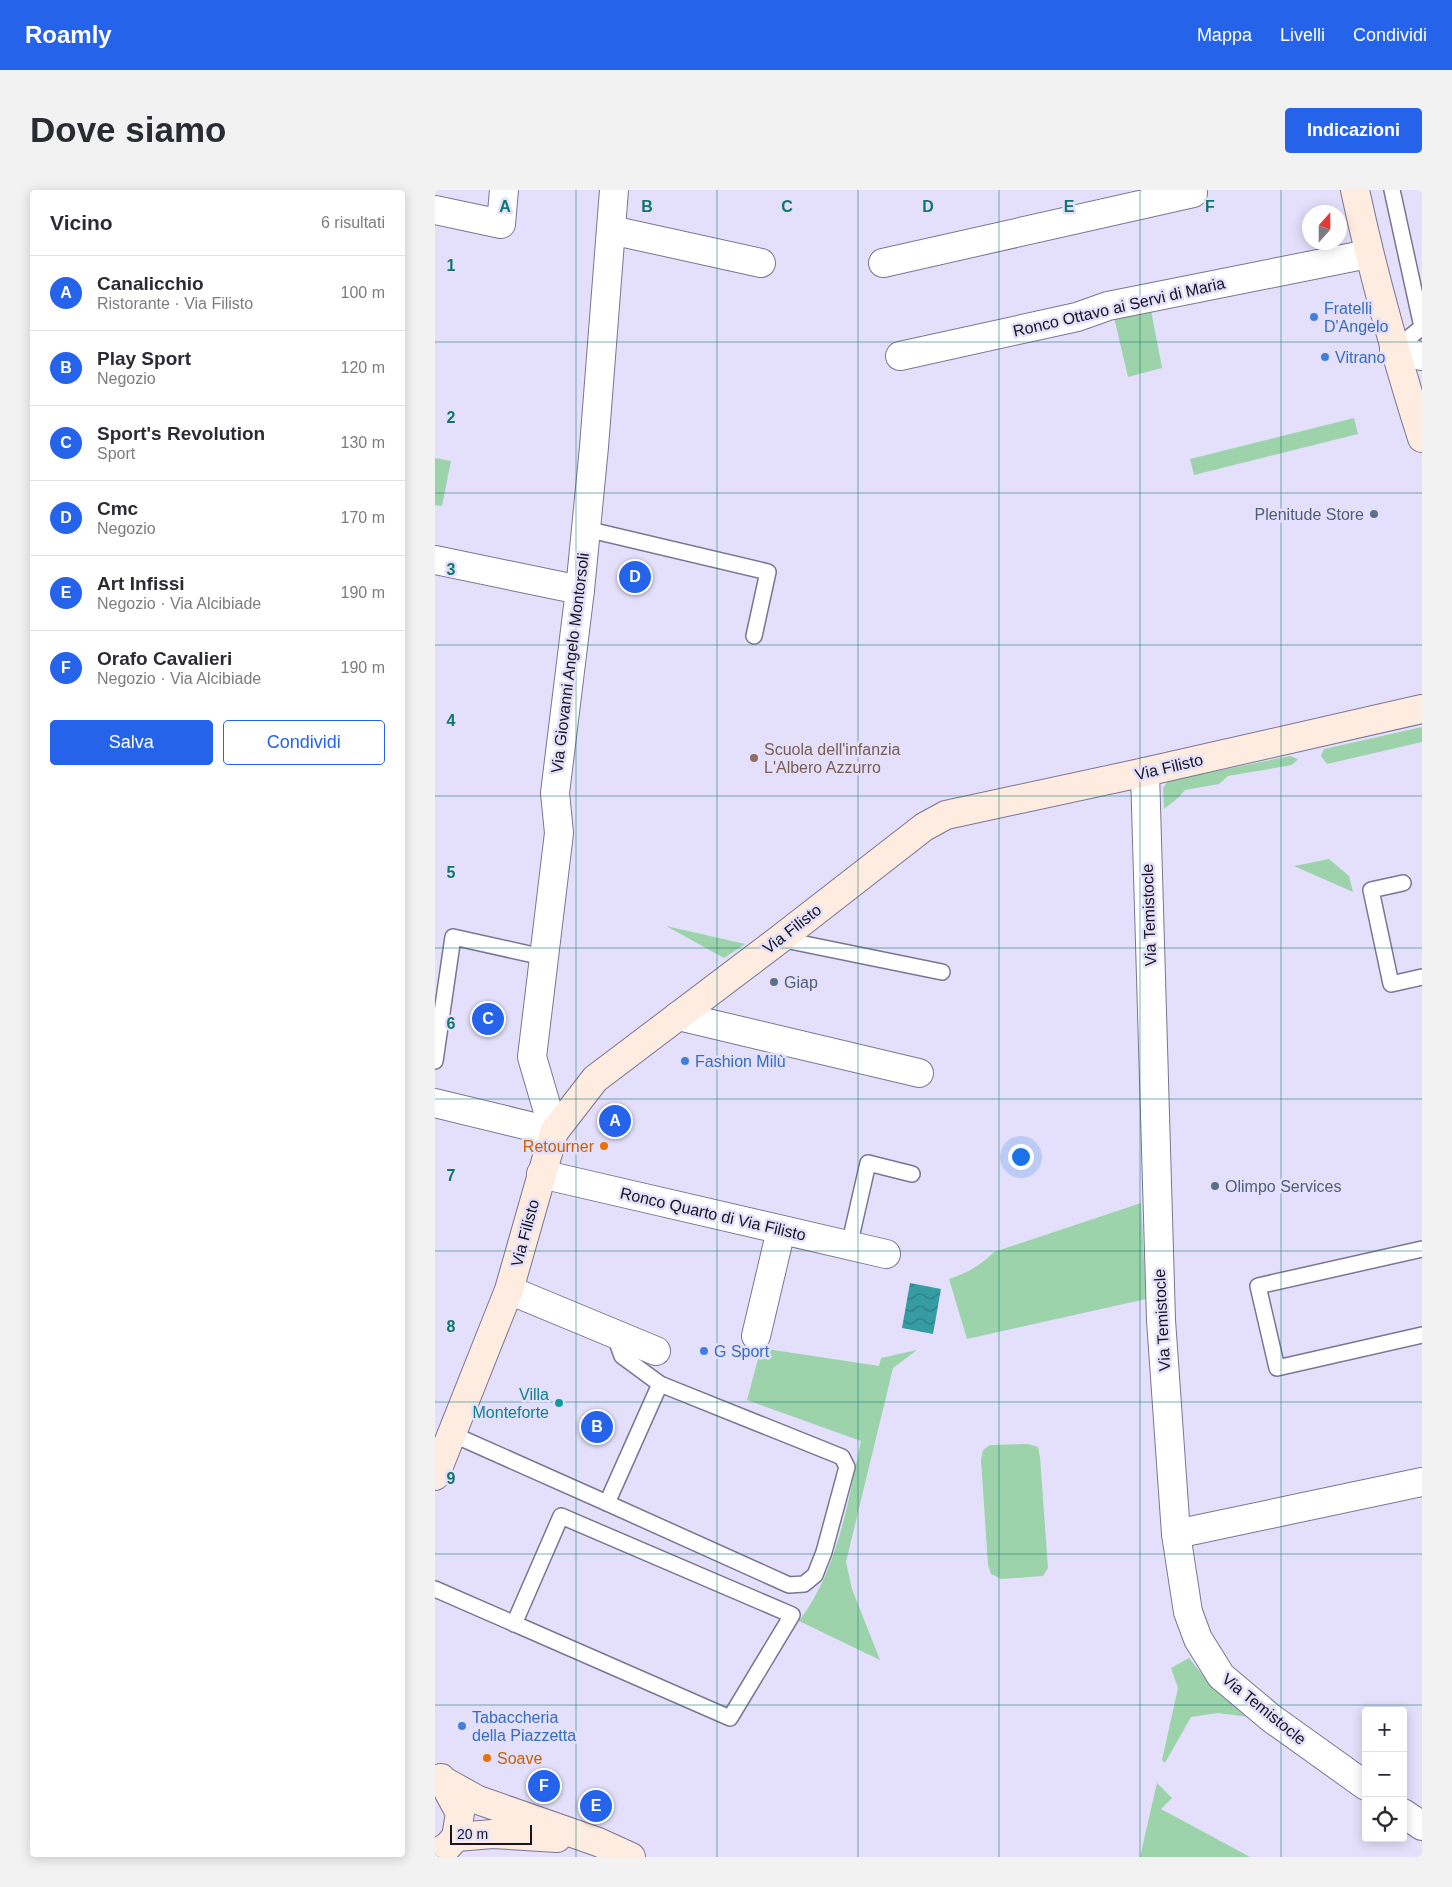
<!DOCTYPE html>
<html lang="it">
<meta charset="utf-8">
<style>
body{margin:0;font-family:Arial,sans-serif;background:#f2f2f3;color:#2b2b33}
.controls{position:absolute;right:15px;bottom:15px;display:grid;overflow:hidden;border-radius:5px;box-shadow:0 2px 12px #0003}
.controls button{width:45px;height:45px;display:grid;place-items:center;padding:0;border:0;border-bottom:1px solid #e1e1e2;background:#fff;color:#2b2b33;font:25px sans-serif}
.compass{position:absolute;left:867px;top:15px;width:45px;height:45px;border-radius:50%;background:#fff;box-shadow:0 2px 12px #0003;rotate:21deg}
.scale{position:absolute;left:15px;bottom:12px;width:82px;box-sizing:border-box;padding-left:5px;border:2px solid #16141f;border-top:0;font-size:14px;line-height:18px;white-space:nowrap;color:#16141f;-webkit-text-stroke:4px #e4e0fb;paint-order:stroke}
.you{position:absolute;left:585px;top:966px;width:18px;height:18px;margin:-12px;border:4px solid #fff;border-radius:50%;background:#1a73e8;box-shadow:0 0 0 8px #1a73e833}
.badge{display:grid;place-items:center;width:32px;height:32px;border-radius:50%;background:#2563eb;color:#fff;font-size:16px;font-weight:700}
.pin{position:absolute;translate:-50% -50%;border:2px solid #fff;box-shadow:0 1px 5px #0006}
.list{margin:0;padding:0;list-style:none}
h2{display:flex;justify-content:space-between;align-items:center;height:65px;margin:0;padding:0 20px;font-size:21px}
h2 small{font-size:16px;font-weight:400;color:#7c7c81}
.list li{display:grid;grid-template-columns:32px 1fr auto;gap:15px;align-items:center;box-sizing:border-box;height:75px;padding:0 20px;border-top:1px solid #e1e1e2}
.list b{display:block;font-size:19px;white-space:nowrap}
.list p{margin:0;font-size:16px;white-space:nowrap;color:#7c7c81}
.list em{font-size:16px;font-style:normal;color:#7c7c81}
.actions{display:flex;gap:10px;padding:15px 20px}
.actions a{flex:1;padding:11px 0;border:1px solid #2563eb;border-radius:5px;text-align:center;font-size:18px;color:#2563eb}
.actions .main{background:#2563eb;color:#fff}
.icon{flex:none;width:28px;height:28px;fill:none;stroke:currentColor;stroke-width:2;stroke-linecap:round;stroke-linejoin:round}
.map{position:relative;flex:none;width:987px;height:1667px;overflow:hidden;border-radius:5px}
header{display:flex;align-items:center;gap:30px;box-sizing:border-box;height:70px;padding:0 25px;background:#2563eb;color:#fff}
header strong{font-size:24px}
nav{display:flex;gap:28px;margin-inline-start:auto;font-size:18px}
.intro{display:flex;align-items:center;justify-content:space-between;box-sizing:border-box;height:120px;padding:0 30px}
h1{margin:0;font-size:35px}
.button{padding:12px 22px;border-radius:5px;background:#2563eb;color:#fff;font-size:18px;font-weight:700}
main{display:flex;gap:30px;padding:0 30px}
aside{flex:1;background:#fff;border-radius:5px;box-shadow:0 2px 12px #0003}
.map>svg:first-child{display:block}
</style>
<header>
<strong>Roamly</strong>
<nav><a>Mappa</a><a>Livelli</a><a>Condividi</a></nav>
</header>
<div class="intro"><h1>Dove siamo</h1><a class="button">Indicazioni</a></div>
<main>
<aside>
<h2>Vicino<small>6 risultati</small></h2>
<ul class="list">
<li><span class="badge">A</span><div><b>Canalicchio</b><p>Ristorante · Via Filisto</p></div><em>100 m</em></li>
<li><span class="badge">B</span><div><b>Play Sport</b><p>Negozio</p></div><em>120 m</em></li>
<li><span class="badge">C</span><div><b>Sport's Revolution</b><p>Sport</p></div><em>130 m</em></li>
<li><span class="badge">D</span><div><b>Cmc</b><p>Negozio</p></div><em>170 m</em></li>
<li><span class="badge">E</span><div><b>Art Infissi</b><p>Negozio · Via Alcibiade</p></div><em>190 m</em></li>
<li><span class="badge">F</span><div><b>Orafo Cavalieri</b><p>Negozio · Via Alcibiade</p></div><em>190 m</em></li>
</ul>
<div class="actions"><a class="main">Salva</a><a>Condividi</a></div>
</aside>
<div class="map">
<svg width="987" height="1667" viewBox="0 0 987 1667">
<defs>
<pattern id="water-waves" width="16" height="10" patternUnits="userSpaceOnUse" patternTransform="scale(1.25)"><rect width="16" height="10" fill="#359ca3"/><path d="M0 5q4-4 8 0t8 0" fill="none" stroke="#2c7e84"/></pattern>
</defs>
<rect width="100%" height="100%" fill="#e4e0fb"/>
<!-- green -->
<g fill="#9cd3ab">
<path d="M715 115 727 178 693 187 678 123Z"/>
<path d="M919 228 923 244 759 285 755 269Z"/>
<path d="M0 268 16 271 7 316 0 315Z"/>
<path d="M987 537V552L892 574 886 566 889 559Z"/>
<path d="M855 566 863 569 857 575 793 586 784 594 750 600 743 608 729 619 728 598 733 591Z"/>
<path d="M894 669 914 686 918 702 859 676Z"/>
<path d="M231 736 310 754 289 768Z"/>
<path d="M706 1013 711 1109 532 1149 514 1089C532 1083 545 1076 559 1062Z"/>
<path d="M326 1158 444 1176 446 1168 482 1160 458 1178 411 1372 417 1399 445 1470 364 1431C403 1380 413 1312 426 1251L312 1210Z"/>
<path d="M593 1254 603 1257 605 1267 613 1378 608 1386 566 1389 556 1384 553 1375 546 1270 548 1260 555 1255Z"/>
<path d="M754 1468 773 1492 813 1527 783 1523 756 1527 730 1573 727 1570 743 1498 736 1478Z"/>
<path d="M722 1593 737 1608 726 1619 815 1667H705Z"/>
</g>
<!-- water -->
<path fill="url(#water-waves)" d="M475 1093 506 1099 498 1144 467 1138Z"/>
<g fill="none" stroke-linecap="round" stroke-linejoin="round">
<!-- lane casing -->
<g stroke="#7a7593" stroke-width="18">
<g id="lane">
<path d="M957 0 987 137 959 160"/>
<path d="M151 339 333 382 319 446"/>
<path d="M968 693 936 700 956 794 987 787"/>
<path d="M345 749 507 782"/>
<path d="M0 871 18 747 108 767"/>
<path d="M414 1056 433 973 477 984"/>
<path d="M987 1059 823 1096 842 1178 987 1145"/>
<path d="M179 1144 187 1166 225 1194"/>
<path d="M225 1194 407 1267 412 1277 389 1362 380 1385 369 1394 354 1395 172 1313Z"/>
<path d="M17 1244 172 1313"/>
<path d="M0 1399 295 1528 357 1425 126 1326 79 1434"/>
</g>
</g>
<!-- street casing -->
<g stroke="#7a7593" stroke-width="30">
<g id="street">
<path d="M0 20 66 34 69 0"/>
<path d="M176 40 326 73"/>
<path d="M448 73 758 3 757 0"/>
<path d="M959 160 987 166"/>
<path d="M465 166 642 127 673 116 933 64"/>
<path d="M0 370 145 400"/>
<path d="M710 582 726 1130 741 1344 753 1422 763 1449 786 1486 836 1528 931 1596"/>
<path d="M243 826 484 883"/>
<path d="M0 913 119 942"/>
<path d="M119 942 97 867 124 643 120 603 145 400 159 257 179 0"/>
<path d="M106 984 451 1064"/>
<path d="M74 1100 221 1161"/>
<path d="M321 1146 346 1040"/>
<path d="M741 1344 987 1292"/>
<path d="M968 1623 987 1636"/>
</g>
</g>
<!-- secondary casing -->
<g stroke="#7a7593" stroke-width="30">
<g id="secondary">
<path d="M920 0C938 84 961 166 987 248"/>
<path d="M0 1286 74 1100 119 942 160 889 345 749 489 637 511 625 710 582 987 519"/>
<path d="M7 1590 43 1610 163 1652 196 1667"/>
<path d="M21 1647 58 1644 122 1648"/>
<path d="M0 1664 13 1656 21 1647 25 1623 6 1588"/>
</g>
</g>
<!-- lane -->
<use href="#lane" stroke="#fff" stroke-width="15"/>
<!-- street -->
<use href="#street" stroke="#fff" stroke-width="28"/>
<!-- secondary -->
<use href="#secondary" stroke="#feece0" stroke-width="28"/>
</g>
<!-- grid -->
<path fill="none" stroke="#0f766e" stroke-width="1" stroke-opacity="0.55" d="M141 0V1667M282 0V1667M423 0V1667M564 0V1667M705 0V1667M846 0V1667M0 152H987M0 303H987M0 455H987M0 606H987M0 758H987M0 909H987M0 1061H987M0 1212H987M0 1364H987M0 1515H987"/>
<!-- markers -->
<g fill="#3f7fe0" stroke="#e4e0fb" stroke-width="2">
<circle cx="879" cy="127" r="5"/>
<circle cx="890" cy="167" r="5"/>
<circle cx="250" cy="871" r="5"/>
<circle cx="269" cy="1161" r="5"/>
<circle cx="27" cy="1536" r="5"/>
</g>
<g fill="#5c6f8a" stroke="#e4e0fb" stroke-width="2">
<circle cx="939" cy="324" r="5"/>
<circle cx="339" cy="792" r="5"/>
<circle cx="780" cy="996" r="5"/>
</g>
<circle fill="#8d6e63" stroke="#e4e0fb" stroke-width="2" cx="319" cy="568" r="5"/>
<g fill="#e8710a" stroke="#e4e0fb" stroke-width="2">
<circle cx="169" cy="956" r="5"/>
<circle cx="52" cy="1568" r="5"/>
</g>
<circle fill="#0f9aa8" stroke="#e4e0fb" stroke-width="2" cx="124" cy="1213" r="5"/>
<g text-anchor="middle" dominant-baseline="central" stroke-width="5" stroke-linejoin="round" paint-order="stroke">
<!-- street labels -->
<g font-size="16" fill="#16141f" stroke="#e4e0fb">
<text transform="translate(684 117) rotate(-13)">Ronco Ottavo ai Servi di Maria</text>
<text transform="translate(135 473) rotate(-83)">Via Giovanni Angelo Montorsoli</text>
<text transform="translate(734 577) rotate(-13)">Via Filisto</text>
<text transform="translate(714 725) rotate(-92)">Via Temistocle</text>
<text transform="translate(357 739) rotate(-38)">Via Filisto</text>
<text transform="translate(278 1024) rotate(13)">Ronco Quarto di Via Filisto</text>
<text transform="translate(90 1043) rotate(-75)">Via Filisto</text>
<text transform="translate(727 1130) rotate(-93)">Via Temistocle</text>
<text transform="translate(829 1519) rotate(39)">Via Temistocle</text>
</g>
<!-- shop labels -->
<g font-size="16" fill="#366cbe" stroke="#e4e0fb" text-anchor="start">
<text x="889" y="118">Fratelli<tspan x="889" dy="18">D'Angelo</tspan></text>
<text x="900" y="167">Vitrano</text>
<text x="260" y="871">Fashion Milù</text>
<text x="279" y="1161">G Sport</text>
<text x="37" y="1527">Tabaccheria<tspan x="37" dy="18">della Piazzetta</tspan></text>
</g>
<!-- service labels -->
<g font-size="16" fill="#4e5e75" stroke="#e4e0fb" text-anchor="start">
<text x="929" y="324" text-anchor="end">Plenitude Store</text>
<text x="349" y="792">Giap</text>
<text x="790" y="996">Olimpo Services</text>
</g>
<!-- education labels -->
<g font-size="16" fill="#785e54" stroke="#e4e0fb" text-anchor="start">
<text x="329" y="559">Scuola dell'infanzia<tspan x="329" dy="18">L'Albero Azzurro</tspan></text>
</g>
<!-- food labels -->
<g font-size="16" fill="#c56008" stroke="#e4e0fb" text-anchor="end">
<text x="159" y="956">Retourner</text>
<text x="62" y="1568" text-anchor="start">Soave</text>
</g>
<!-- culture labels -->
<g font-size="16" fill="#0d838f" stroke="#e4e0fb" text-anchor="end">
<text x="114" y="1204">Villa<tspan x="114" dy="18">Monteforte</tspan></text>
</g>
</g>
<g font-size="16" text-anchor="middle" font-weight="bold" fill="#0f766e" stroke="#e4e0fb" stroke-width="5" stroke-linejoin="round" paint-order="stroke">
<text x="70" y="22">A</text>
<text x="212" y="22">B</text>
<text x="352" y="22">C</text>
<text x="493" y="22">D</text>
<text x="634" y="22">E</text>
<text x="775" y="22">F</text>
<text x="16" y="81">1</text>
<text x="16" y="233">2</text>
<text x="16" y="385">3</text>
<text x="16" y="536">4</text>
<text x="16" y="688">5</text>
<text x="16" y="839">6</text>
<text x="16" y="991">7</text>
<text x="16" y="1142">8</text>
<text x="16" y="1294">9</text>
</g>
</svg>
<div class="controls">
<button>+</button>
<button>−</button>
<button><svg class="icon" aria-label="locate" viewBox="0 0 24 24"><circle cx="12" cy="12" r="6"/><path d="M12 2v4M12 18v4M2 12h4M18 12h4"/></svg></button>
</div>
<svg class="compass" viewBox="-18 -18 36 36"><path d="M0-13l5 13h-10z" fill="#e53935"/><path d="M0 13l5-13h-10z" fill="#7c7c81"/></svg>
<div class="scale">20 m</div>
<div class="you"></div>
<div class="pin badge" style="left:180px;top:931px">A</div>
<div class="pin badge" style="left:162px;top:1237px">B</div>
<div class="pin badge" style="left:53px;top:829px">C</div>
<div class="pin badge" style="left:200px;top:387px">D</div>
<div class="pin badge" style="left:161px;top:1616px">E</div>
<div class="pin badge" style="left:109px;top:1596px">F</div>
</div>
</main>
